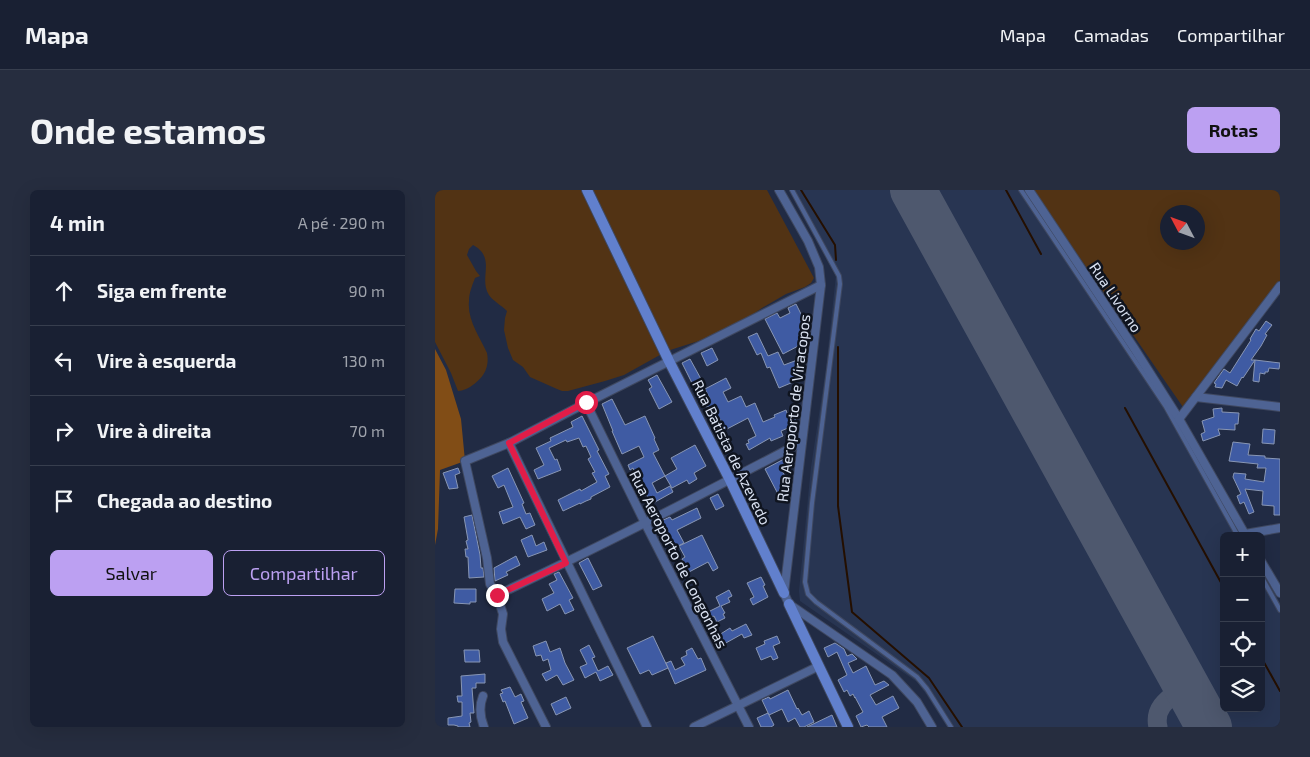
<!DOCTYPE html>
<html lang="pt">
<meta charset="utf-8">
<style>
body{margin:0;font-family:"Exo 2",sans-serif;background:#262d3f;color:#f1f3f6}
.controls{position:absolute;right:15px;bottom:15px;display:grid;overflow:hidden;border-radius:8px;box-shadow:0 5px 20px #0002}
.controls button{width:45px;height:45px;display:grid;place-items:center;padding:0;border:0;border-bottom:1px solid #373e4e;background:#192033;color:#f1f3f6;font:25px sans-serif}
.compass{position:absolute;left:725px;top:15px;width:45px;height:45px;border-radius:50%;background:#192033;box-shadow:0 5px 20px #0002;rotate:311deg}
.stop{position:absolute;width:15px;height:15px;margin:-11px;border:4px solid #e11d48;border-radius:50%;background:#fff}
.stop.end{background:#e11d48;border-color:#fff;box-shadow:0 1px 5px #0008}
.list{margin:0;padding:0;list-style:none}
h2{display:flex;justify-content:space-between;align-items:center;height:65px;margin:0;padding:0 20px;font-size:21px}
h2 small{font-size:16px;font-weight:400;color:#9fa3ac}
.list li{display:grid;grid-template-columns:32px 1fr auto;gap:15px;align-items:center;box-sizing:border-box;height:70px;padding:0 20px;border-top:1px solid #373e4e}
.list b{display:block;font-size:19px;white-space:nowrap}
.list em{font-size:16px;font-style:normal;color:#9fa3ac}
.actions{display:flex;gap:10px;padding:15px 20px}
.actions a{flex:1;padding:11px 0;border:1px solid #bca0f2;border-radius:8px;text-align:center;font-size:18px;color:#bca0f2}
.actions .main{background:#bca0f2;color:#111}
.icon{flex:none;width:28px;height:28px;fill:none;stroke:currentColor;stroke-width:2;stroke-linecap:round;stroke-linejoin:round}
.map{position:relative;flex:none;width:845px;height:537px;overflow:hidden;border-radius:8px}
header{display:flex;align-items:center;gap:30px;box-sizing:border-box;height:70px;padding:0 25px;background:#192033;border-bottom:1px solid #373e4e}
header strong{font-size:24px}
nav{display:flex;gap:28px;margin-inline-start:auto;font-size:18px}
.intro{display:flex;align-items:center;justify-content:space-between;box-sizing:border-box;height:120px;padding:0 30px}
h1{margin:0;font-size:35px}
.button{padding:12px 22px;border-radius:8px;background:#bca0f2;color:#111;font-size:18px;font-weight:700}
main{display:flex;gap:30px;padding:0 30px}
aside{flex:1;background:#192033;border-radius:8px;box-shadow:0 5px 20px #0002}
.map>svg:first-child{display:block}
</style>
<header>
<strong>Mapa</strong>
<nav><a>Mapa</a><a>Camadas</a><a>Compartilhar</a></nav>
</header>
<div class="intro"><h1>Onde estamos</h1><a class="button">Rotas</a></div>
<main>
<aside>
<h2>4 min<small>A pé · 290 m</small></h2>
<ul class="list">
<li><svg class="icon" aria-label="ahead" viewBox="0 0 24 24"><path d="M12 20V5M6 11l6-6 6 6"/></svg><div><b>Siga em frente</b></div><em>90 m</em></li>
<li><svg class="icon" aria-label="left" viewBox="0 0 24 24"><path d="M17 20v-9H6M10 6l-5 5 5 5"/></svg><div><b>Vire à esquerda</b></div><em>130 m</em></li>
<li><svg class="icon" aria-label="right" viewBox="0 0 24 24"><path d="M7 20v-9h11M14 6l5 5-5 5"/></svg><div><b>Vire à direita</b></div><em>70 m</em></li>
<li><svg class="icon" aria-label="arrive" viewBox="0 0 24 24"><path d="M6 21V4h12l-3 4 3 4H6"/></svg><div><b>Chegada ao destino</b></div></li>
</ul>
<div class="actions"><a class="main">Salvar</a><a>Compartilhar</a></div>
</aside>
<div class="map">
<svg width="845" height="537" viewBox="0 0 845 537">
<rect width="100%" height="100%" fill="#212b44"/>
<!-- built -->
<path fill="#283552" d="M355 0H589L729 211 807 346H789V518H826V379L845 413V537H512L491 504 482 492 365 411 364 401 376 277 391 178 401 85Z"/>
<!-- green -->
<g fill="#523314" fill-rule="evenodd">
<path d="M0 0H332L379 88 376 93 370 97 351 104 327 118 312 128 273 148 232 161 189 185 170 191 133 201H127L122 199 95 187 88 177 78 170 73 158 69 140 70 128 72 121C66 115 58 111 54 105 43 88 62 68 38 55L34 59 32 65 41 81 45 86 40 88C37 96 34 103 34 111 32 130 45 147 52 163 53 168 53 174 51 179 48 189 33 201 23 201L16 183 0 152Z"/>
<path d="M598 0H845V97L750 220ZM732 22H762V52H732Z"/>
</g>
<!-- forest -->
<path fill="#814d16" d="M0 159 11 180 26 229 30 271 5 280 3 339 0 355Z"/>
<g fill="none" stroke-linecap="round" stroke-linejoin="round">
<!-- stream -->
<g stroke="#240f00" stroke-width="2">
<path d="M366 0 400 55 401 70"/>
<path d="M571 0 606 64"/>
<path d="M403 157V316L417 422 494 488 527 537"/>
<path d="M690 218 789 398"/>
<path d="M826 467 845 501"/>
</g>
<!-- taxiway -->
<g stroke="#4e586e" stroke-width="19">
<path d="M476 0 479 2"/>
<path d="M723 537C718 516 736 507 751 495"/>
</g>
<!-- runway -->
<path stroke="#4e586e" stroke-width="46" d="M478 0 774 537"/>
</g>
<!-- building -->
<g fill="#3f5ba3" stroke="#8896b4">
<path d="M361 114 369 130 374 131 373 143 364 148 367 154 348 164 330 129 342 123 345 128 355 123 353 118Z"/>
<path d="M831 131 837 135 830 144 832 145 826 156 816 170H820L808 188 807 187 802 196 791 190 787 198 780 197 781 194 779 193 789 179 795 183 816 150 815 149 821 139 824 141Z"/>
<path d="M322 143 333 166 343 162 349 175 365 169 368 177 359 181 363 190 344 198 335 177 332 178 326 163 322 165 313 147Z"/>
<path d="M277 158 283 170 272 176 266 163Z"/>
<path d="M255 169 266 189 257 193 247 173Z"/>
<path d="M820 170 845 173 844 179 834 178 833 182H830V184L825 183 824 192 818 191Z"/>
<path d="M222 185 237 212 224 219 214 199 217 197 213 190Z"/>
<path d="M291 188 296 198 288 202 293 212 306 206 311 217 320 213 328 232 340 227 339 225 351 220 352 223 361 225 360 235 346 241 348 246 336 251 335 248 314 260 311 254 314 253 313 250 321 246 313 228 290 240 285 229 277 233 274 229 278 226 273 216 271 217 268 212 275 209 270 199Z"/>
<path d="M177 209 190 235 210 226 220 248 219 249 224 260 218 263 230 286 217 293 222 303 235 296 238 302 220 312 216 313 205 293H204L198 278 195 280 193 275 209 267 204 256 187 264 177 241H178L167 214Z"/>
<path d="M787 218V222L804 223 803 234H800V240L783 239 785 245 768 251 766 244 770 242 767 231 779 227 778 219Z"/>
<path d="M147 226 164 260 162 261 174 284 170 286 175 297 156 307V309L151 311 145 314V313L128 321 123 310 145 299 146 301 162 292 157 283 160 282 153 269 156 267 151 256 148 257 144 248 132 252 131 250 114 258 120 270 122 269 126 280 103 289 99 280 109 275 101 258 116 251 115 248 138 237 136 232Z"/>
<path d="M828 239 840 240 839 254 827 253Z"/>
<path d="M798 252 815 254 813 265 830 266V268L845 269V325H839V316L827 315 828 301 810 299 819 322 814 324 809 312 805 314 802 306 806 304 798 287 799 283 811 284 810 289 829 292 831 278H822L823 274 794 271Z"/>
<path d="M260 255 271 276 259 283 262 289 254 294 252 290 237 298 230 286 242 279 236 268Z"/>
<path d="M349 269 352 276 346 279 354 293 351 294 353 298 343 304 330 279Z"/>
<path d="M23 278 25 283 20 285 23 298 14 299 8 283Z"/>
<path d="M73 278 89 313 87 314 91 324 95 323 100 335 91 339 85 327 68 334 64 322 78 317 69 295 63 298 57 286Z"/>
<path d="M283 304 289 316 281 320 275 308Z"/>
<path d="M262 318 266 328 242 340 249 353 239 358 226 331 235 327 237 330Z"/>
<path d="M37 325 45 365 46 378H48L49 387 34 388 33 367H31L30 359H33L31 351 33 350 29 327Z"/>
<path d="M97 345 101 356 109 352 112 360 93 367 86 350Z"/>
<path d="M267 345 283 378 278 381 273 372 254 382 247 369 250 367 244 356Z"/>
<path d="M81 366 85 375 71 382 73 385 60 391 59 378Z"/>
<path d="M153 368 167 396 158 400 144 373Z"/>
<path d="M124 382 138 408 134 410 139 420 130 424 125 414 112 421 107 409 119 403 114 394 122 390 119 384Z"/>
<path d="M326 387 330 395 328 396 333 407 318 415 315 409 319 407 312 393Z"/>
<path d="M20 399H41V412H35V414L19 413Z"/>
<path d="M294 400 297 406 293 408 295 412 286 416 290 423 288 424 290 428 282 432 279 426 270 430 267 425 285 416 281 407Z"/>
<path d="M311 434 317 445 309 448 307 444 289 454 284 445 295 438 297 441Z"/>
<path d="M218 446 233 478 217 485 214 480 205 484 192 458Z"/>
<path d="M342 446 345 453 338 456 343 468 338 470 336 466 326 470 321 458 330 454 329 451Z"/>
<path d="M111 451 115 462 125 458 130 473 139 490 128 495 122 485 111 491 107 484 116 480 113 469 108 471 106 465 101 466 98 456Z"/>
<path d="M400 453 409 459 412 466 417 464 422 469 413 473 418 483 431 476 440 495 449 491 454 495 435 505 441 515 458 506 464 518 447 527 452 537H434L432 535 426 537 421 526 428 522 420 507V508L418 504 415 506 412 500 409 502 403 490 412 485 402 462 393 467 389 458Z"/>
<path d="M154 455 160 467 157 468 163 481 173 476 178 485 165 491 161 482 150 488 145 477 152 474 145 460Z"/>
<path d="M257 458 263 469 266 468 271 480 240 494 231 473 236 471 240 480 250 475 246 468 252 465 251 461Z"/>
<path d="M29 460H44L45 472H30Z"/>
<path d="M50 484V493H41V498H37L39 523H35L36 532 34 533 35 537H23V536L19 535H13V528L27 526V512H23L22 506H27L26 486Z"/>
<path d="M75 497 80 507 86 504 89 511 86 512 93 528 79 534 70 511 68 512 65 504 68 503 66 500Z"/>
<path d="M353 500 362 519 363 518 367 525 374 521 379 532 369 537H365L360 528 353 532 347 519 334 525 327 510 334 507 335 509Z"/>
<path d="M131 507 136 518 121 525 116 514Z"/>
<path d="M333 523 339 535 336 537H326L322 528Z"/>
<path d="M397 525 402 537H372Z"/>
</g>
<g fill="none" stroke-linecap="round" stroke-linejoin="round">
<!-- lane casing -->
<g stroke="#3f4860" stroke-width="6">
<g id="lane">
<path d="M357 0 404 86 405 94 377 313 370 392 373 404 381 412 482 487 492 499 516 537"/>
<path d="M586 0 731 217 803 346"/>
<path d="M826 386 845 420"/>
</g>
</g>
<!-- street casing -->
<g stroke="#3f4860" stroke-width="10">
<g id="street">
<path d="M344 0 373 51 384 77 386 95 349 403 354 414 457 485 482 512 497 537"/>
<path d="M594 0 699 158 744 229"/>
<path d="M761 207 845 217"/>
<path d="M151 213 210 333 314 537"/>
<path d="M74 253 212 537"/>
<path d="M810 344 845 338"/>
<path d="M811 346 744 229 845 96"/>
<path d="M826 371 845 403"/>
<path d="M62 405C165 357 266 305 367 252"/>
<path d="M48 506C44 516 45 527 49 537"/>
<path d="M111 537 68 452 66 439 68 424 62 405 55 394 52 368 30 271 74 253 151 213 386 95"/>
<path d="M259 537 384 476"/>
</g>
</g>
<!-- secondary casing -->
<g stroke="#3f4860" stroke-width="12">
<g id="secondary">
<path d="M152 0 234 171 295 290 349 403"/>
<path d="M354 414 413 537"/>
</g>
</g>
<!-- lane -->
<use href="#lane" stroke="#4e6393" stroke-width="4"/>
<!-- street -->
<use href="#street" stroke="#4e6393" stroke-width="8"/>
<!-- secondary -->
<use href="#secondary" stroke="#6180cd" stroke-width="10"/>
</g>
<g fill="none" stroke-linecap="round" stroke-linejoin="round">
<!-- route -->
<path stroke="#e11d48" stroke-width="6" d="M62 405 131 373 74 253 151 212"/>
</g>
<g text-anchor="middle" dominant-baseline="central" stroke-width="5" stroke-linejoin="round" paint-order="stroke">
<!-- street labels -->
<g font-size="15" fill="#dae2f2" stroke="#0f141f">
<text transform="translate(681 107) rotate(56)">Rua Livorno</text>
<text transform="translate(358 218) rotate(-83)">Rua Aeroporto de Viracopos</text>
<text transform="translate(297 262) rotate(64)">Rua Batista de Azevedo</text>
<text transform="translate(244 369) rotate(63)">Rua Aeroporto de Congonhas</text>
</g>
</g>
</svg>
<div class="controls">
<button>+</button>
<button>−</button>
<button><svg class="icon" aria-label="locate" viewBox="0 0 24 24"><circle cx="12" cy="12" r="6"/><path d="M12 2v4M12 18v4M2 12h4M18 12h4"/></svg></button>
<button><svg class="icon" aria-label="layers" viewBox="0 0 24 24"><path d="M12 4l9 5-9 5-9-5zM3 14l9 5 9-5"/></svg></button>
</div>
<svg class="compass" viewBox="-18 -18 36 36"><path d="M0-13l5 13h-10z" fill="#e53935"/><path d="M0 13l5-13h-10z" fill="#9fa3ac"/></svg>
<div class="stop" style="left:151px;top:212px"></div>
<div class="stop end" style="left:62px;top:405px"></div>
</div>
</main>
